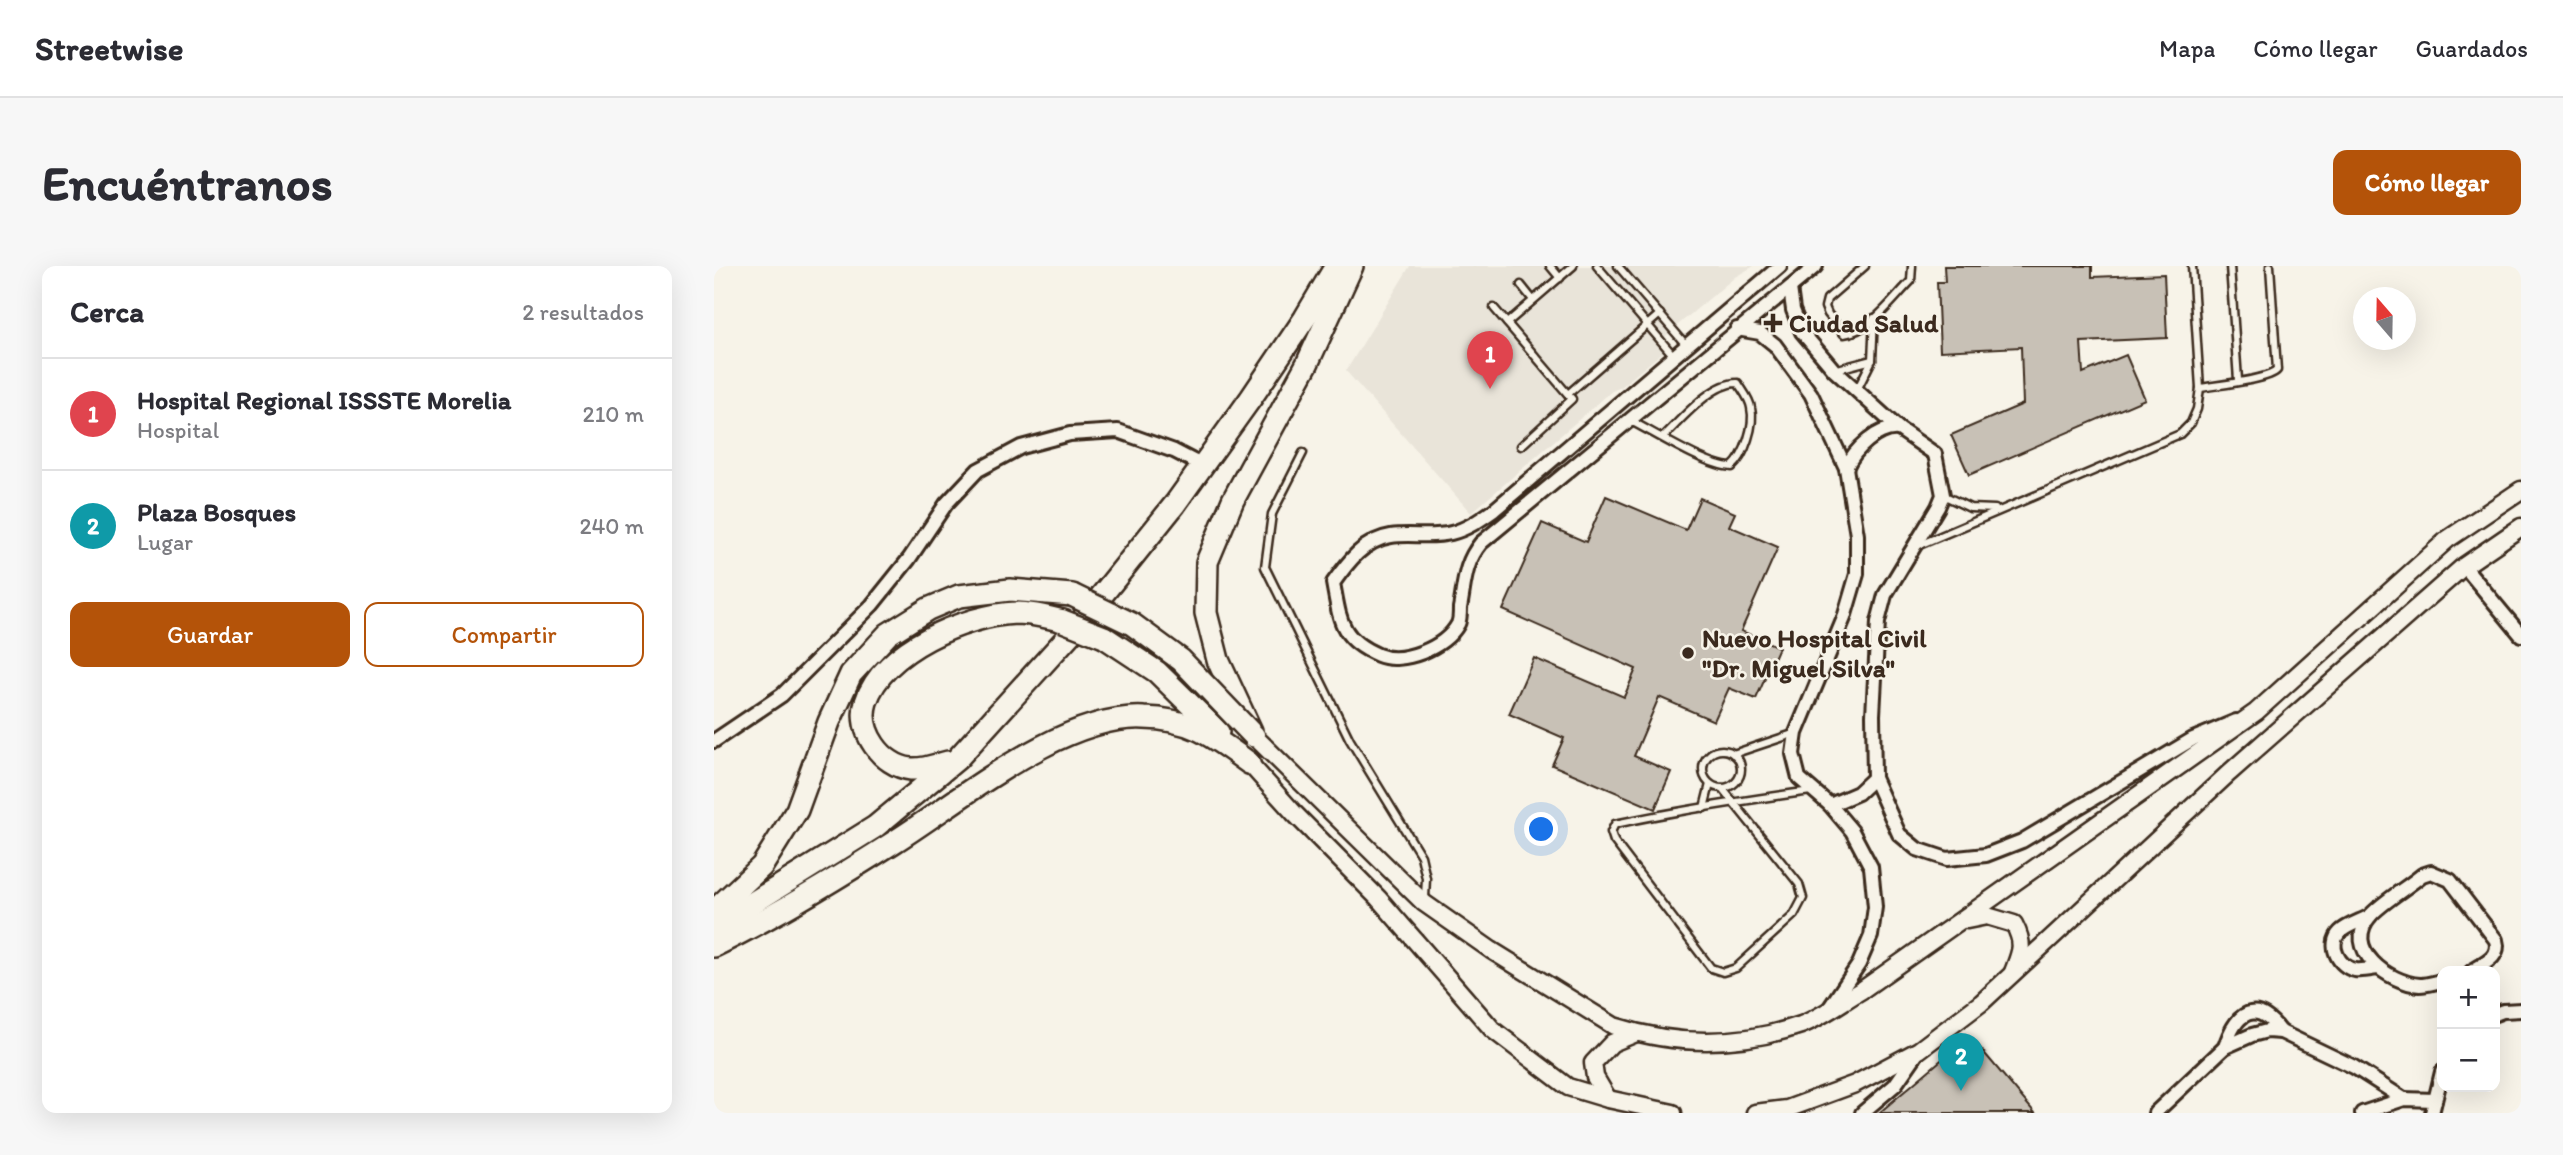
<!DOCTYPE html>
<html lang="es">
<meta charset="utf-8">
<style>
body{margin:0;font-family:Itim,sans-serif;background:#f7f7f7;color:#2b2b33}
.controls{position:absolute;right:21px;bottom:21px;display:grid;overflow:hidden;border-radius:14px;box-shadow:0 7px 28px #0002}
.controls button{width:63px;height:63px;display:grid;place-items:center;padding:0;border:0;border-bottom:2px solid #e1e1e2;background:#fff;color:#2b2b33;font:35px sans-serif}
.compass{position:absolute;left:1639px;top:21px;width:63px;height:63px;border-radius:50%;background:#fff;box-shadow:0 7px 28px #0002;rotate:340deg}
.you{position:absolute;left:828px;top:564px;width:24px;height:24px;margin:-18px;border:5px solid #fff;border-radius:50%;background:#1a73e8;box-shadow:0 0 0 10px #1a73e833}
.badge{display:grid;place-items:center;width:46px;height:46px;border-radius:50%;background:#b45309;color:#fff;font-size:23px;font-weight:700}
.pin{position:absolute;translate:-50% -58px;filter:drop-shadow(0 2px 4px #0008)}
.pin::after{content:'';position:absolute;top:37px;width:24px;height:21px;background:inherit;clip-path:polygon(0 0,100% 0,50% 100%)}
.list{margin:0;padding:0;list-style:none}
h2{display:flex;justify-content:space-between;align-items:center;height:91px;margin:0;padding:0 28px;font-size:30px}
h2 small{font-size:23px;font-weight:400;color:#7c7c81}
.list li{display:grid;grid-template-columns:46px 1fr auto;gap:21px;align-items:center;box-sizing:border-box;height:112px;padding:0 28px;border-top:2px solid #e1e1e2}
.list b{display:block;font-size:26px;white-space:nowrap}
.list p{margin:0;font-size:23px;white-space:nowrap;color:#7c7c81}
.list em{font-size:23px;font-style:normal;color:#7c7c81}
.actions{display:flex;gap:14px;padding:21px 28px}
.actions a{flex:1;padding:16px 0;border:2px solid #b45309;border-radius:14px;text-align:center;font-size:24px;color:#b45309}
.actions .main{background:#b45309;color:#fff}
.map{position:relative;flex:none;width:1807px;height:847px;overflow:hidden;border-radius:14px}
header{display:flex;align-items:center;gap:42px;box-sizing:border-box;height:98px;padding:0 35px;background:#fff;border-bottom:2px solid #e1e1e2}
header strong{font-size:33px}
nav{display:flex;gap:38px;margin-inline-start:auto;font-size:24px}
.intro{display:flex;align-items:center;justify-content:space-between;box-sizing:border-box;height:168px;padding:0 42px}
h1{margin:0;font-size:49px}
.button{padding:18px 32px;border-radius:14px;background:#b45309;color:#fff;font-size:24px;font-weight:700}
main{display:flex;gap:42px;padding:0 42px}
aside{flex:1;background:#fff;border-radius:14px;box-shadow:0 7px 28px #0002}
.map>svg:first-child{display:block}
</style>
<header>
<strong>Streetwise</strong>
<nav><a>Mapa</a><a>Cómo llegar</a><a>Guardados</a></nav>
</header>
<div class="intro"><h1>Encuéntranos</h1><a class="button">Cómo llegar</a></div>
<main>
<aside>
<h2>Cerca<small>2 resultados</small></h2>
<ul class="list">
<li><span class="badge" style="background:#e0444e">1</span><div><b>Hospital Regional ISSSTE Morelia</b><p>Hospital</p></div><em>210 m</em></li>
<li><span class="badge" style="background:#0f9aa8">2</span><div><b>Plaza Bosques</b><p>Lugar</p></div><em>240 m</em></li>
</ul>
<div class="actions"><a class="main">Guardar</a><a>Compartir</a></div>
</aside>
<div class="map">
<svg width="1807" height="847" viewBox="0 0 1807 847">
<rect width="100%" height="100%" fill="#f7f3e8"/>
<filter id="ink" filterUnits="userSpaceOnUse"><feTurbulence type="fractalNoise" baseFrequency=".0143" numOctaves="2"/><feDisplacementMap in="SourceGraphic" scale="14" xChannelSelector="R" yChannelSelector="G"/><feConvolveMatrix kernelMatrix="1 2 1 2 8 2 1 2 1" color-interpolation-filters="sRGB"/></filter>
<g filter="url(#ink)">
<!-- built -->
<path fill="#e9e4d9" d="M696 0H1040L1021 11 959 63 945 77 950 85 907 121 898 125 757 247 632 105Z"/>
<!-- building -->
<g fill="#c8c1b6" stroke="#3b2a1e" stroke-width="2">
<path d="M1230 0H1378V11L1450 8 1453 72 1367 76 1369 107 1412 89 1431 133 1255 209 1237 169 1309 138 1307 81 1226 85 1223 16H1231Z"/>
<path d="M892 230 972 264 986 232 1021 247 1015 260 1064 281 1027 365 1065 381 1042 433 1015 422 1000 455 945 431 920 490 957 506 941 543 838 499 850 472 795 448 820 392 910 431 922 403 789 344 828 257 872 276Z"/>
<path d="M1261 776 1321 847H1165L1233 789 1239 794Z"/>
</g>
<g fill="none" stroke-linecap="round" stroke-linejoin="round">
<!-- service casing -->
<g stroke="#3b2a1e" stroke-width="11">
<g id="service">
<path d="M836 0 846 12"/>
<path d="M883 0 960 90"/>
<path d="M904 0 973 80"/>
<path d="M1151 0 1113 33 1111 41 1114 48 1130 68C1157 65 1179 33 1197 15L1198 0"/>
<path d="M1516 0 1524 114"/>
<path d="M807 19 819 34"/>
<path d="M780 42 858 133 807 180"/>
<path d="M793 57 859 0"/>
<path d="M1120 104 1158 94"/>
<path d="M1486 122C1502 119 1555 114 1563 104L1556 0"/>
<path d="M1143 124 1158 94 1160 52"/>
<path d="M854 128 946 48"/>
<path d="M915 154C941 167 992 200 1018 201 1031 190 1041 158 1037 142 1036 133 1028 124 1024 117 998 116 967 154 949 171"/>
<path d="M589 187 558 248 551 301 636 474 707 590 712 612 711 632"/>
<path d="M1229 229 1256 242 1281 243"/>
<path d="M1203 280 1466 168 1477 157 1483 143 1486 122 1478 0"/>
<circle cx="1008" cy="503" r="19"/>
<path d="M1019 488 1082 467"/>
<path d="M1008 522 1085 618 1089 632 1080 649 1022 702 1009 706 997 702 900 575 897 566 901 558C966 544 1032 534 1097 525"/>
<path d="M990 542 996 518"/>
</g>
</g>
<!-- minor casing -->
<g stroke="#3b2a1e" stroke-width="18">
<g id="minor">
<path d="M1066 0 780 244C766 254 753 263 737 267 717 272 696 267 677 270 650 274 634 296 619 317 626 354 626 373 664 389 688 399 731 382 744 358 746 354 746 347 746 342 751 316 750 298 767 277L1102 0"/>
<path d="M1076 22 1079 44 1088 66 1120 104 1185 163 1221 188 1229 229 1224 241 1171 329 1164 356 1159 449 1160 512 1185 568 1203 583 1233 593 1272 589 1308 575 1479 473 1522 455"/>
<path d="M1023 63 1046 67 1061 79 1097 128 1132 202 1143 269V308L1130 352 1082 467 1079 488 1085 512 1116 539 1138 565 1157 601 1161 641 1157 670 1145 698 1116 741"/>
<path d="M1132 202C1140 184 1164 160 1185 163"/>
<path d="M1750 300 1807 369"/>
<path d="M0 475 68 429 158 339 195 293 232 238 264 204 307 181 356 168 404 165 460 185 489 200"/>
<path d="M1116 539 1144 527 1160 512"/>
<path d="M1656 650C1647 655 1633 659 1626 666 1613 679 1625 701 1641 704 1648 705 1657 703 1664 702"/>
<path d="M1728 715C1722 716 1713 719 1706 719 1675 717 1628 683 1656 650 1667 637 1694 621 1708 609L1717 606 1736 614 1782 674C1787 691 1771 697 1758 705"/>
<path d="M1781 748 1789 745 1807 744"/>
<path d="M1511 781C1522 746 1542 732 1567 766"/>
<path d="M1148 847 1181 819 1204 786"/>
<path d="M1441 847 1511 781 1538 769 1553 765 1567 766 1640 801 1690 833"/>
<path d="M1648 847 1690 833 1721 834"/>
<path d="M1718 847 1728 806"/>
</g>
</g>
<!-- tertiary casing -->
<g stroke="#3b2a1e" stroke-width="21">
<g id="tertiary">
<path d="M540 470 710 637 777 684 900 760C962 780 1026 780 1087 759 1108 751 1129 735 1148 724L1542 446 1734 273 1807 224"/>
<path d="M535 497 580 547 664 632 779 764 854 821 894 833 959 847"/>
<path d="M1253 654 1273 650 1300 658C1311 679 1307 685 1299 706"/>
<path d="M894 833 881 811 879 797 898 777 922 767"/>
<path d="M1041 847 1073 843 1141 818 1205 784 1267 737 1515 507 1750 300 1807 261"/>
</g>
</g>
<!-- trunk casing -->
<g stroke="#3b2a1e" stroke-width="26">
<g id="trunk">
<path d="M390 371 443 406 504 466"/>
<path d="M537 465 504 394 492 347 493 296 519 234 593 98 638 0"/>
<path d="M234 496C222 499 210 504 197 503 168 500 143 465 152 436 168 384 252 349 302 347 318 347 334 351 349 355"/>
<path d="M0 645 48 600 83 544 115 456 137 408 174 368 214 343 245 330 296 324 358 329"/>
<path d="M0 661 161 561 243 493 360 364 461 238 537 132 591 52 622 0"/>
<path d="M0 680C62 650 122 613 180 576 247 534 348 448 430 452 478 453 498 470 535 497"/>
</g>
</g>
<!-- service -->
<use href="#service" stroke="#f7f3e8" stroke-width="6"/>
<!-- minor -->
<use href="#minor" stroke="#f7f3e8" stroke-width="12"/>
<!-- tertiary -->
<use href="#tertiary" stroke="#f7f3e8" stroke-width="16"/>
<!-- trunk -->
<use href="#trunk" stroke="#f7f3e8" stroke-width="21"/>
<!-- trunk-bridge casing -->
<g stroke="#3b2a1e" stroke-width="26" stroke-linecap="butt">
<g id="trunk-bridge">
<path d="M358 329 418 358 467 394 540 470"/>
<path d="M349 355 390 371"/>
</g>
</g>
<!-- trunk-bridge -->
<use href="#trunk-bridge" stroke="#f7f3e8" stroke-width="21"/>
</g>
</g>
<!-- markers -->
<g fill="#3b2a1e" stroke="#f7f3e8" stroke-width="2.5">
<path d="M1055.5 46.5h7v7h7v7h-7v7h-7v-7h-7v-7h7z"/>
<circle cx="974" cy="387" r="7"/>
</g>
<g text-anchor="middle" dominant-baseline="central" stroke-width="5" stroke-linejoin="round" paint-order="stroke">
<!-- poi labels -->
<g font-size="26" font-weight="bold" fill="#3b2a1e" stroke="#f7f3e8" text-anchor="start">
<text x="1075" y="57">Ciudad Salud</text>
<text x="988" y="372">Nuevo Hospital Civil<tspan x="988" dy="30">"Dr. Miguel Silva"</tspan></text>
</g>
</g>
</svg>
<div class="controls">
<button>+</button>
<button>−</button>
</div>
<svg class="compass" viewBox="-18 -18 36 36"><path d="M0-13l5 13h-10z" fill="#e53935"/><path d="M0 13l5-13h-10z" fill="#7c7c81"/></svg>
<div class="you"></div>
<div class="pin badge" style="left:776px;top:123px;background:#e0444e">1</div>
<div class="pin badge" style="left:1247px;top:825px;background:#0f9aa8">2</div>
</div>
</main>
